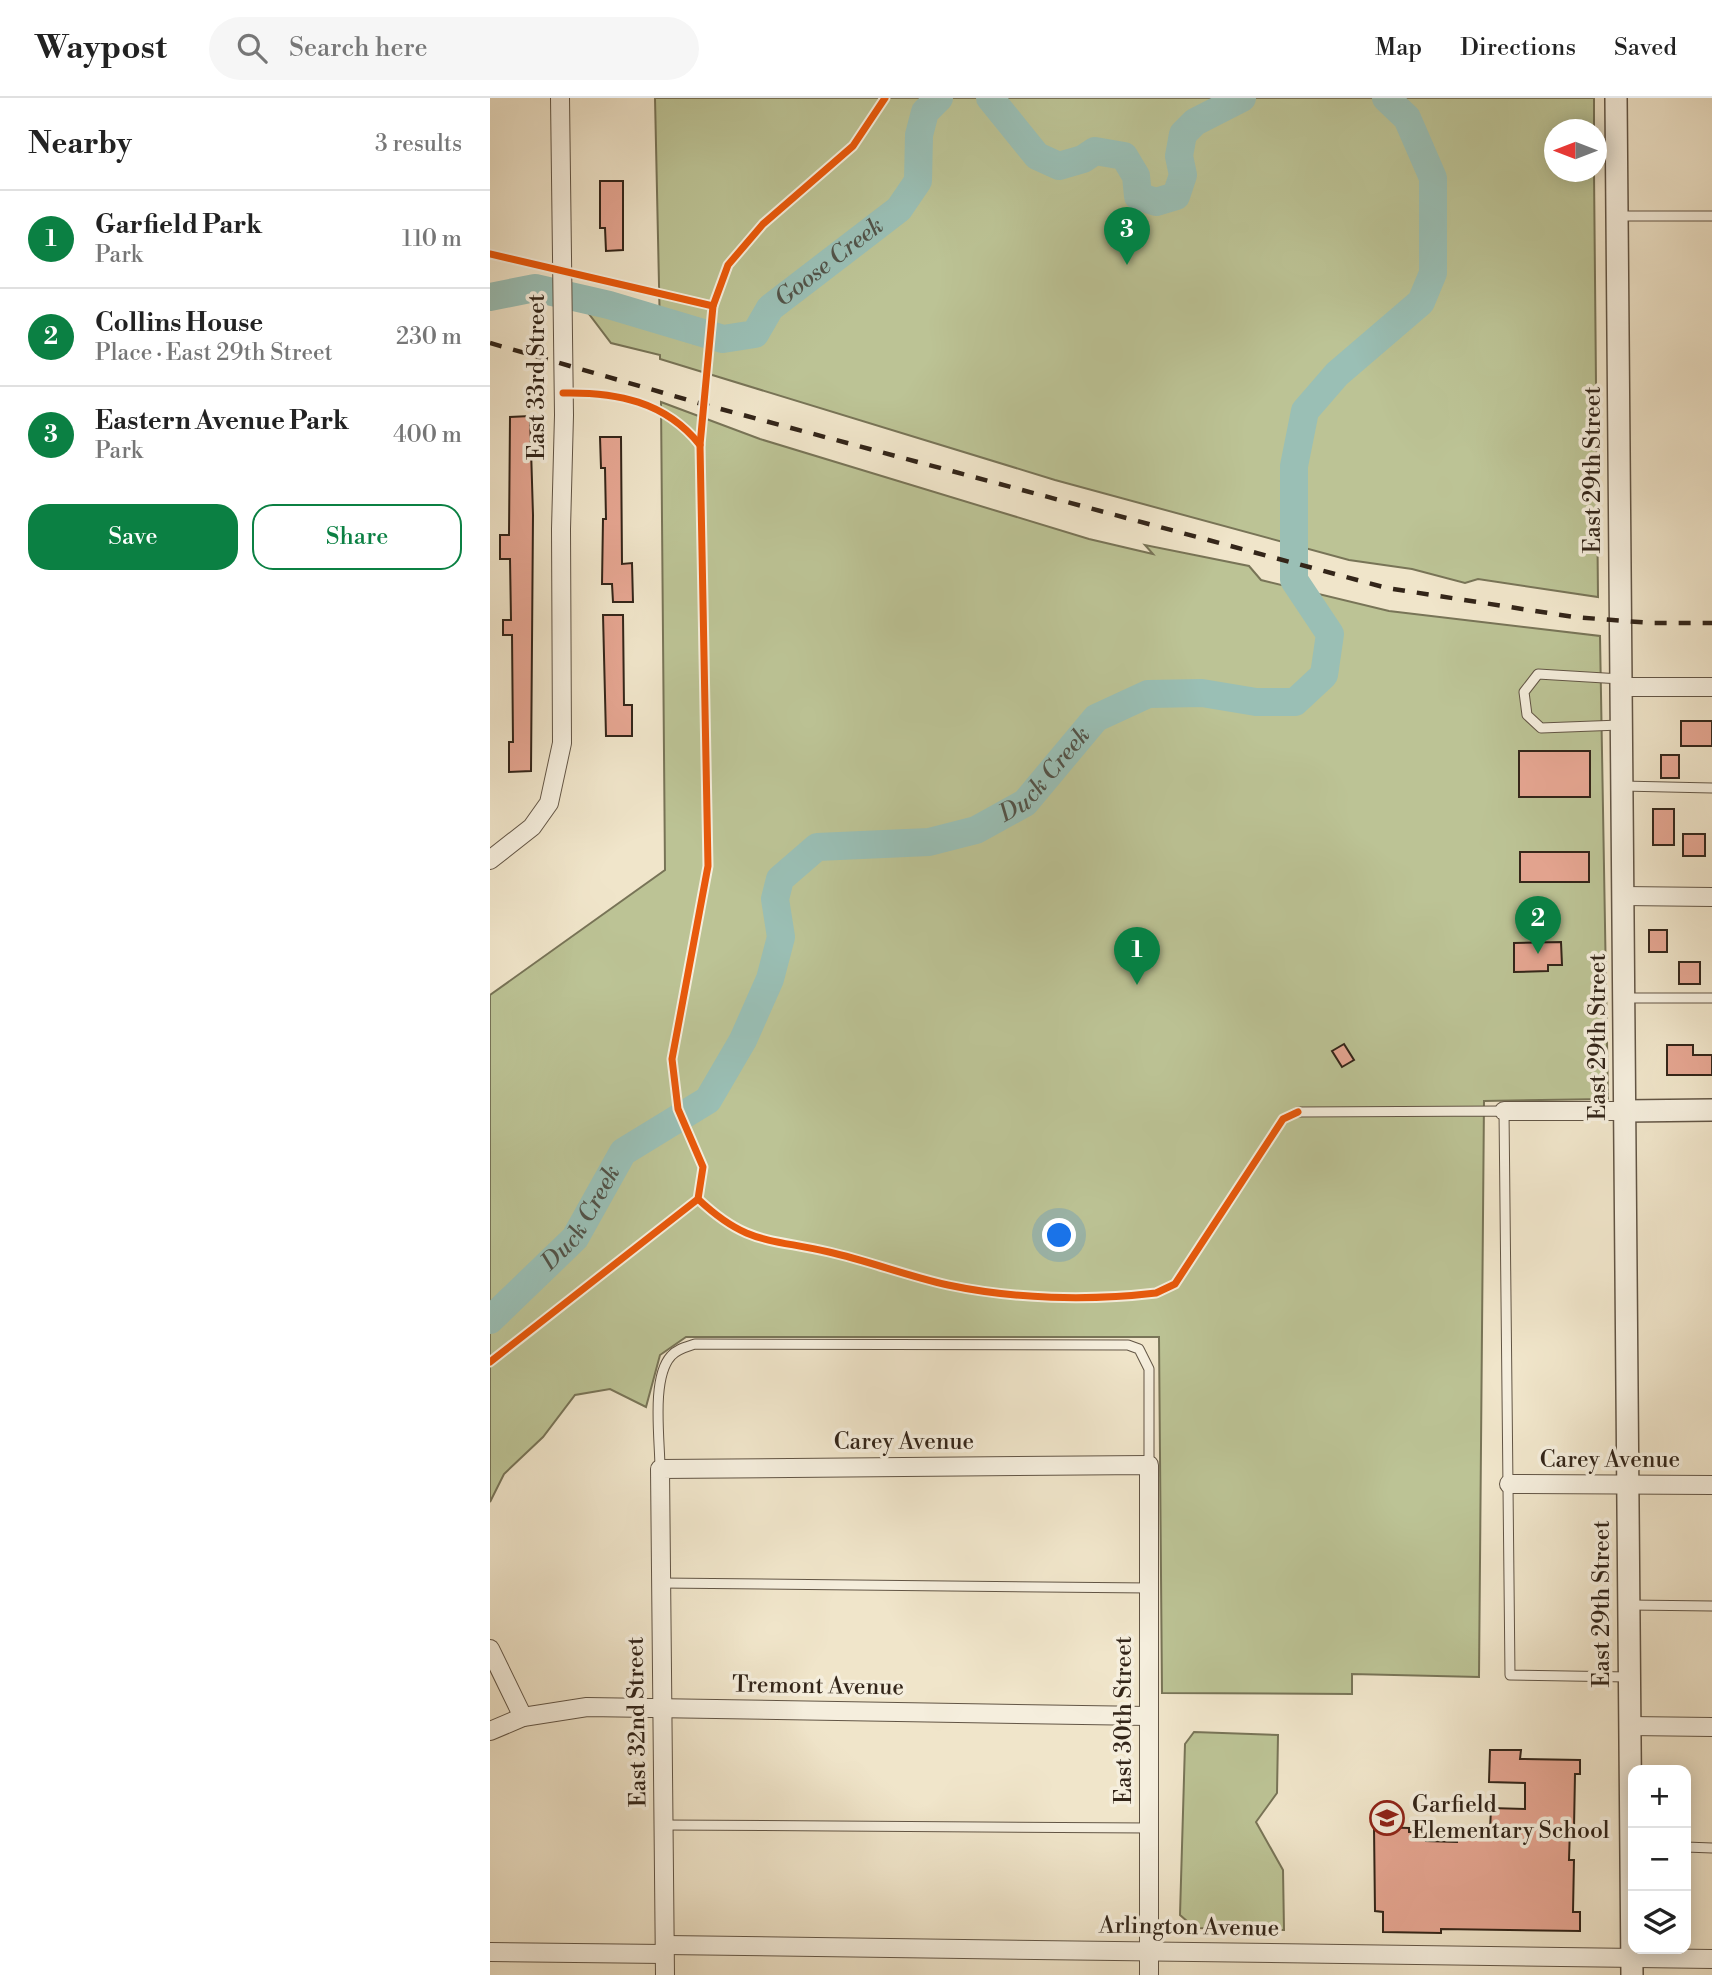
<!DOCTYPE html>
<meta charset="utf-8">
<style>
body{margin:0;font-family:"Libre Bodoni",serif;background:#f6f6f6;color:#222}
.controls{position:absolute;right:21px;bottom:21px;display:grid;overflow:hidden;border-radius:14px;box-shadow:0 4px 18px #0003}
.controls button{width:63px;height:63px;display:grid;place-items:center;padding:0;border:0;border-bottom:2px solid #e0e0e0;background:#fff;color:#222;font:35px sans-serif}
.compass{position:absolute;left:1054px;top:21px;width:63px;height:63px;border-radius:50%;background:#fff;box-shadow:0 4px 18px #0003;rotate:270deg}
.you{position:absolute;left:570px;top:1138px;width:24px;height:24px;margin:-18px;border:5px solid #fff;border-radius:50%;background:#1a73e8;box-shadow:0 0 0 10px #1a73e833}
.badge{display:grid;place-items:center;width:46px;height:46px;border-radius:50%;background:#0b8043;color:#fff;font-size:23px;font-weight:700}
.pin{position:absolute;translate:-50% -58px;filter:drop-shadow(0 2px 4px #0008)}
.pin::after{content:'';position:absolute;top:37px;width:24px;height:21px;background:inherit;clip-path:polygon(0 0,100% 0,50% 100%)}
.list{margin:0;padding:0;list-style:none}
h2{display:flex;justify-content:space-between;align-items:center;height:91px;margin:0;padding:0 28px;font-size:30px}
h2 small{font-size:23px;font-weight:400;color:#767676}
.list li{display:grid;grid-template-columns:46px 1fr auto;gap:21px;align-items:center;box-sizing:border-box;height:98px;padding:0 28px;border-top:2px solid #e0e0e0}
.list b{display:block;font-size:26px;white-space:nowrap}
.list p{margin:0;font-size:23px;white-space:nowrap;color:#767676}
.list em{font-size:23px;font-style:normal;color:#767676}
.actions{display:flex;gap:14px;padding:21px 28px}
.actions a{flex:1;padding:16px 0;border:2px solid #0b8043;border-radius:21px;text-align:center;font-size:24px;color:#0b8043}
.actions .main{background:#0b8043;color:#fff}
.icon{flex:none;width:38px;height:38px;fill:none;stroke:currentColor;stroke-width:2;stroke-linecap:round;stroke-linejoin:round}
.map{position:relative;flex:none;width:1222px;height:1877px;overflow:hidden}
header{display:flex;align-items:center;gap:42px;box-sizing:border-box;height:98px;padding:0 35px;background:#fff;border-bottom:2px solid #e0e0e0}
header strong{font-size:33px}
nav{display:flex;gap:38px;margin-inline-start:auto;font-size:24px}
.search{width:490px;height:63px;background:#f6f6f6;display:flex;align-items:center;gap:18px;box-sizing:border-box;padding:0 24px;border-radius:38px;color:#767676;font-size:26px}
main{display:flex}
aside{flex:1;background:#fff}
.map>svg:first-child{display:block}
</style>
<header>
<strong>Waypost</strong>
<div class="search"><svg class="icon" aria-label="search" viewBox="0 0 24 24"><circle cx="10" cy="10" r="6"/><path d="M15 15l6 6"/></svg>Search here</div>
<nav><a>Map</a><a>Directions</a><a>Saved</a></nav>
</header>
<main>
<aside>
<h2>Nearby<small>3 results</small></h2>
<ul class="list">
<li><span class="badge">1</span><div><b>Garfield Park</b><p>Park</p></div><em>110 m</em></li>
<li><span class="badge">2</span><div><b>Collins House</b><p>Place · East 29th Street</p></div><em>230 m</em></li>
<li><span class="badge">3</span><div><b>Eastern Avenue Park</b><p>Park</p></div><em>400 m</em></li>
</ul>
<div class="actions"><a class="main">Save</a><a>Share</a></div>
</aside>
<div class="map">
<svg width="1222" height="1877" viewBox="0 0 1222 1877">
<rect width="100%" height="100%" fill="#f0e5ca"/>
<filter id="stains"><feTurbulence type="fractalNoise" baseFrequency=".00286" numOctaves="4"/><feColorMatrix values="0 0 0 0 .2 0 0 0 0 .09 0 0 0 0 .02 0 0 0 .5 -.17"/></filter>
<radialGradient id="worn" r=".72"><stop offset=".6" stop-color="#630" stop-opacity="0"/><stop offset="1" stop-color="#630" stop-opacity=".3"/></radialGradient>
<!-- green -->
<g fill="#bcc395" stroke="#787457" stroke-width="2">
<path d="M165 0H1104V31L1064 32V74H1104L1108 499 988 481 975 485 922 471 859 462 565 382 170 261V257L121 245 96 212 170 233Z"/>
<path d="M171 304 270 341 599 441 663 456 655 447 759 468 771 482 899 513 1110 538 1118 1001 994 1003 989 1579 862 1576V1596L672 1595 669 1239H196L170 1257 156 1309 120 1291 85 1297 53 1339 14 1376 0 1404V897L175 772Z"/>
<path d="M704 1634 788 1637 787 1695 766 1724 793 1772 794 1832 705 1830 690 1817 695 1646Z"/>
</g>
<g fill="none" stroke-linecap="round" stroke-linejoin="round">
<!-- river -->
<g stroke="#9abfb5" stroke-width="28">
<path d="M500 0 547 58 569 68 593 61 605 53 634 58 646 78 648 98 666 104 686 98 693 77 689 58 693 36 705 24 752 0"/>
<path id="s1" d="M0 199 45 190 119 207 233 241 265 236 280 210 409 111 428 83 429 37 435 14 449 0"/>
<path id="s2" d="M0 1222 85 1140 133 1054 218 1002 253 942 280 881 291 839 285 801 290 781 327 749 439 744 486 732 535 705 606 620 658 596 712 595 766 604H805L834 577 840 536 804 482V368L815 313 847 276 931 204 943 175V80L917 20 896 0"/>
</g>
</g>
<!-- building -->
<g fill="#e6a692" stroke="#332519" stroke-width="2">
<path d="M110 83H133V152L116 153 115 130H110Z"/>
<path d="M40 318 43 417 41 673 19 674V644H23L22 537H13V522H21L20 461H10V437H19L20 319Z"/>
<path d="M110 339H131L132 466 142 465 143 504H123L122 486H112L113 421H116L115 370H111Z"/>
<path d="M113 517H133L134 607H142V638H116Z"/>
<rect x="1191" y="623" width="31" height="25"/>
<rect x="1029" y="653" width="71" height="46"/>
<rect x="1171" y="657" width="18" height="23"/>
<rect x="1163" y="711" width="21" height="36"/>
<rect x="1193" y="736" width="22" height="22"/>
<rect x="1030" y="754" width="69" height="30"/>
<rect x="1159" y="832" width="18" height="22"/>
<path d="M1071 844 1072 867H1058V873L1024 874V845Z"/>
<rect x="1189" y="864" width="21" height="22"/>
<path d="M854 946 864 962 852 969 842 953Z"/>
<path d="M1177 947H1203V957H1222V977H1177Z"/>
<path d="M1000 1652H1031L1030 1661 1090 1662V1676H1085L1084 1730H1080L1079 1762H1084L1083 1814H1090V1833L951 1831V1835L893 1834V1814L885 1813 884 1729 919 1730V1734H936V1743L967 1744V1733H1000L1001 1710 1035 1711V1685L999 1684Z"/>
</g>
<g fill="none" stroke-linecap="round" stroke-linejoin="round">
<!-- service casing -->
<g stroke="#625545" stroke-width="11">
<g id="service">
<path d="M1127 118H1222"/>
<path d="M1130 627 1051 630 1037 617 1034 594 1048 576 1131 581"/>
<path d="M1132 688 1222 690"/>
<path d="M1134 900H1222"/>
<path d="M808 1014 1014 1013 1020 1577 1138 1579"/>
<path d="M170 1371C170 1342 161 1280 181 1258 187 1251 196 1249 205 1246L638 1247 649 1251 659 1271V1367"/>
<path d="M170 1485 659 1490"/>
<path d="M1140 1507 1222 1508"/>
<path d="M173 1727 659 1730"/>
<path d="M1196 1749 1222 1750"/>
</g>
</g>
<!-- minor casing -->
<g stroke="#625545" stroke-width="20">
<g id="minor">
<path d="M1131 589H1222"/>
<path d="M0 762 42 729 59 705 72 645 71 431 74 317 70 0"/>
<path d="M1133 798 1222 799"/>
<path d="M1014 1013H1135"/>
<path d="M1019 1386 1222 1387"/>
<path d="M0 1551 33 1619"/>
<path d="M1139 1628 1222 1629"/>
<path d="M0 1633 33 1619 97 1609 658 1618"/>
<path d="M175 1847 1222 1861"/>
<path d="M0 1854 174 1856"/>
<path d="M175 1877 170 1371 659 1367V1877"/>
</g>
</g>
<!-- tertiary casing -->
<g stroke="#625545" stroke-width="24">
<g id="tertiary">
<path d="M1126 0 1142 1877"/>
<path d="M1135 1013 1222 1012"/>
</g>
</g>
<!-- service -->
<use href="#service" stroke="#f5eedd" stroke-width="9"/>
<!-- minor -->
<use href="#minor" stroke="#f5eedd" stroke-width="18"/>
<!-- tertiary -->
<use href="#tertiary" stroke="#f5eedd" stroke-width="21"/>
<!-- rail -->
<path stroke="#332519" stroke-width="4.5" stroke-dasharray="12 12" stroke-linecap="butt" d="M0 245 212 306 897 490 1084 519 1161 525H1222"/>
<!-- cycleway casing -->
<g stroke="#f5eedd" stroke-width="11">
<g id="cycleway">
<path d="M0 156 223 208"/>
<path d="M73 295C126 294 175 303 210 347"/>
<path d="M208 1101C257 1147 278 1140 339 1154 379 1163 417 1178 458 1187 524 1201 598 1203 666 1195L685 1186 793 1021 808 1014"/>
<path d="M0 1264 208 1101 213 1069 188 1011 182 961 218 768 210 347 223 208 238 167 273 126 363 48 395 0"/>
</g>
</g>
<!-- cycleway -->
<use href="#cycleway" stroke="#e8590c" stroke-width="7"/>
</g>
<!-- icons -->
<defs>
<g id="school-ring" transform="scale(1.75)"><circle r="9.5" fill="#f5eedd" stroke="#8f2418" stroke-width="1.5"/><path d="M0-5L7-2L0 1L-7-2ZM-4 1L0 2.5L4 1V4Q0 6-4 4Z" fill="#8f2418"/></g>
</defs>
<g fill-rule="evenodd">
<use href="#school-ring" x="897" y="1720"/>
</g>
<g text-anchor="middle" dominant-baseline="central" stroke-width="7" stroke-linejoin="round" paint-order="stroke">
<!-- street labels -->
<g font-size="23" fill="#332519" stroke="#f5eedd">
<text transform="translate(47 279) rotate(-90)">East 33rd Street</text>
<text transform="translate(1103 372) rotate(-90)">East 29th Street</text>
<text transform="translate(1108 939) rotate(-90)">East 29th Street</text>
<text x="414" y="1344">Carey Avenue</text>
<text x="1120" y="1362">Carey Avenue</text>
<text transform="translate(1112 1506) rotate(-90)">East 29th Street</text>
<text transform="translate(328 1588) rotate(1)">Tremont Avenue</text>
<text transform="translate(634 1622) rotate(-90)">East 30th Street</text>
<text transform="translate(147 1624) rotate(-91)">East 32nd Street</text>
<text transform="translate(699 1829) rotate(1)">Arlington Avenue</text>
</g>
<!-- poi labels -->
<g font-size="23" fill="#332519" stroke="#f5eedd" text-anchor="start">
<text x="922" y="1707">Garfield<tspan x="922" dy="26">Elementary School</tspan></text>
</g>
<!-- water labels -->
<g font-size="24" font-style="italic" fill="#525348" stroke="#f5eedd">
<text stroke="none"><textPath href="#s1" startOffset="378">Goose Creek</textPath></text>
<text stroke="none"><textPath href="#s2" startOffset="854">Duck Creek</textPath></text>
<text stroke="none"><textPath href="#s2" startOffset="138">Duck Creek</textPath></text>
</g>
</g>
<rect width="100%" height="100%" filter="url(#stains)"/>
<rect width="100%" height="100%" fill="url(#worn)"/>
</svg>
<div class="controls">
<button>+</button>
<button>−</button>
<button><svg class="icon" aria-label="layers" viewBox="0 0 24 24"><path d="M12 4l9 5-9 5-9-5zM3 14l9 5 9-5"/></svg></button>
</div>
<svg class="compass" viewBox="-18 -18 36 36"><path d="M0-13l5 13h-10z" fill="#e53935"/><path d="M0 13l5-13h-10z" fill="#767676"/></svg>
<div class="you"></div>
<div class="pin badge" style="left:647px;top:887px">1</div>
<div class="pin badge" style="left:1048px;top:856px">2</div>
<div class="pin badge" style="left:637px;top:167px">3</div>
</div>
</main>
